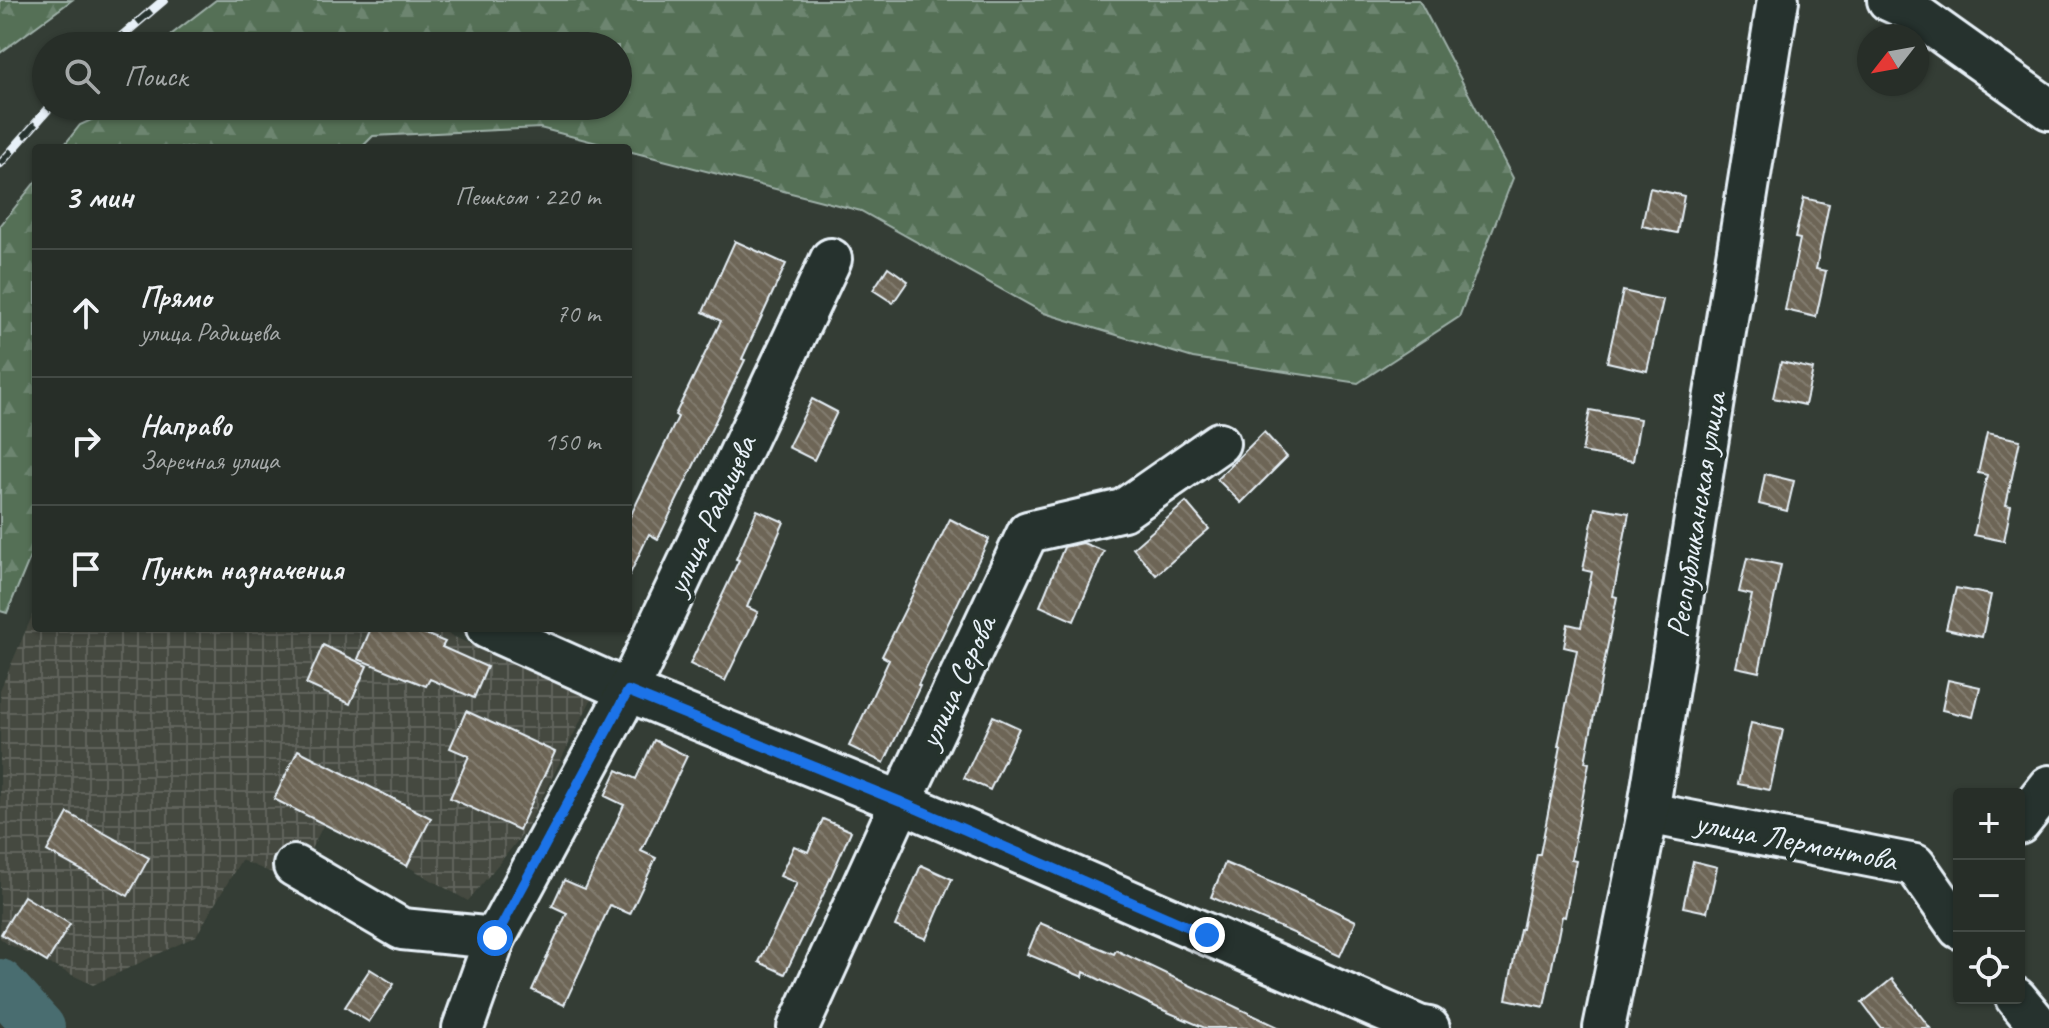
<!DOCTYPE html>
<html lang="ru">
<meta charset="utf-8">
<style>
body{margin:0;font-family:Caveat,sans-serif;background:#2f3630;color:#f1f3f6}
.controls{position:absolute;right:24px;bottom:24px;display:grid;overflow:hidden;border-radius:8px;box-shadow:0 2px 6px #0004}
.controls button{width:72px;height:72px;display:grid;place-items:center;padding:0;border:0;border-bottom:2px solid #434a45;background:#272e28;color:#f1f3f6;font:40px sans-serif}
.compass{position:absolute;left:1857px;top:24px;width:72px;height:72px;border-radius:50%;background:#272e28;box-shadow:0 2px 6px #0004;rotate:239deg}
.stop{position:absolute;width:24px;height:24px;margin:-18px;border:6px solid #1a73e8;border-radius:50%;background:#fff}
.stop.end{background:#1a73e8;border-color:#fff;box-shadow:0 2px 8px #0008}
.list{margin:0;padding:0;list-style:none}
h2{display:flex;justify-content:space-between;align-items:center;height:104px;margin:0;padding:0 32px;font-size:34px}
h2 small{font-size:26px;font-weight:400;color:#a4a8a8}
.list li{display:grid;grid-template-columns:52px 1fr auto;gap:24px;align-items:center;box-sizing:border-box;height:128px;padding:0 32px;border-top:2px solid #434a45}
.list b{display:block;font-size:30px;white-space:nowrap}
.list p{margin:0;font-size:26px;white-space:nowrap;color:#a4a8a8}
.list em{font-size:26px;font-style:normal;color:#a4a8a8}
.icon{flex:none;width:44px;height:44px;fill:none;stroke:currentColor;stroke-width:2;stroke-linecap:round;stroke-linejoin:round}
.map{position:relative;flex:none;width:2049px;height:1028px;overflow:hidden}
.search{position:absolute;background:#272e28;box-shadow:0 2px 6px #0004;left:32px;top:32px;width:600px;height:88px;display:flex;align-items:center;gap:20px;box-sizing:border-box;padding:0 28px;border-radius:44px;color:#a4a8a8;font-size:30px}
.panel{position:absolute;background:#272e28;box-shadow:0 2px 6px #0004;left:32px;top:144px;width:600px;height:488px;border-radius:8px}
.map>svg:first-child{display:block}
</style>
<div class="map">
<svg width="2049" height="1028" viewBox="0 0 2049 1028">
<defs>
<pattern id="industrial-grid" width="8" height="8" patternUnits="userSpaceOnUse" patternTransform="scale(2)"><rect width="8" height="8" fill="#45493f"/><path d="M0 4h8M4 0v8" fill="none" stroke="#60645c"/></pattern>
<pattern id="forest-firs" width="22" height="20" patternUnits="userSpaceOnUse" patternTransform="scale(2)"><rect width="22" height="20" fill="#547057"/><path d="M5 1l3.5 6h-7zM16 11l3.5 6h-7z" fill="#6d8570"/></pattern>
<pattern id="building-back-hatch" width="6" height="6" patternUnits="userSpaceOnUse" patternTransform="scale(2)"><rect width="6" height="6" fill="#6d6556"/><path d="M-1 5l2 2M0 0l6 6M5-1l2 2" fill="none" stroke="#827c6f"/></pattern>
</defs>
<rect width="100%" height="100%" fill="#343d35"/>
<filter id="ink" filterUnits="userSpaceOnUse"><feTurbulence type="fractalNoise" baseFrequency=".0125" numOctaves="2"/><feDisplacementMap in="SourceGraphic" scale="16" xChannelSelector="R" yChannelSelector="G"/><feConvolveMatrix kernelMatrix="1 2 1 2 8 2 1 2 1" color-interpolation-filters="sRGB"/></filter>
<g filter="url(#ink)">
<!-- industrial -->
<path fill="url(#industrial-grid)" d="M36 607V628H435L591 700 524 833 468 901 407 866 324 824 294 882 241 860 196 936 93 985 6 943 0 938V690Z"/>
<!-- forest -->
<g fill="url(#forest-firs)" stroke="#9eb0a8" stroke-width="2">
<path d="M0 0H72L0 53Z"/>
<path d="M216 0H1419L1513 178 1459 317 1358 383 1193 358 1044 313 861 211 628 151V148H616L540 128 373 136 361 148H62L80 125 109 112 115 106H618V46H161L172 34Z"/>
<path d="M36 181V543L7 613 0 611V226Z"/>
</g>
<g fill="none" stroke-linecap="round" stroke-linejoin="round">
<!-- river -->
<path stroke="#4a6d70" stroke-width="50" d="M0 984 40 1028"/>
</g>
<!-- building -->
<g fill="url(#building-back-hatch)" stroke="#e8f1f8" stroke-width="2">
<path d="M1650 188 1684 196 1677 233 1642 226Z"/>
<path d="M1804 198 1829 204 1816 269 1826 271 1816 317 1785 310 1800 239 1795 238Z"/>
<path d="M735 241 786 264 742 359 745 360 658 539 649 534 628 578V521L678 417 675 415 721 321 703 312Z"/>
<path d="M888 267 908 281 893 303 873 290Z"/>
<path d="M1623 291 1663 300 1647 371 1607 362Z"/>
<path d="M1781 362 1813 369 1805 405 1773 398Z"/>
<path d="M812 399 837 412 814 460 788 447Z"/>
<path d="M1590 410 1640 419 1633 461 1582 452Z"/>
<path d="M1264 432 1287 457 1241 503 1217 479Z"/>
<path d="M1987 433 2020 440 2006 505 2011 506 2004 541 1974 535 1987 475 1978 473Z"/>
<path d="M1765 474 1794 481 1787 511 1759 504Z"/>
<path d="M1186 502 1209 529 1156 575 1133 548Z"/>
<path d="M1595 507 1629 513 1613 596 1617 597 1585 762 1589 763 1571 860 1576 861 1565 917 1562 916 1544 1007 1506 999 1520 929H1522L1537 854H1540L1561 746H1558L1577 650 1564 647 1568 624 1581 627 1592 572 1583 570Z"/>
<path d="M757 510 784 522 747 607 758 612 725 681 690 664 739 560 736 559Z"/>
<path d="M950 519 989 539 918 685 920 686 884 763 849 746 889 660 882 656Z"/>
<path d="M1083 543 1104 551 1074 621 1040 606 1064 547Z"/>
<path d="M1747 558 1781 565 1759 672 1736 667 1752 595 1739 592Z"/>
<path d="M1956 588 1991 595 1982 637 1946 629Z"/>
<path d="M371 628H411L445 642 442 647 487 667 474 698 430 679 426 686 358 659Z"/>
<path d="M323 645 367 666 350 704 306 684Z"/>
<path d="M1948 680 1980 687 1973 717 1942 710Z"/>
<path d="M466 711 555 752 519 830 450 798 469 756 450 748Z"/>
<path d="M993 716 1019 728 990 790 964 778Z"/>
<path d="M1751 723 1783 730 1770 790 1738 784Z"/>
<path d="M654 740 687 756 641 851 656 858 630 914 610 905 564 1005 532 990 567 913 552 906 564 880 585 889 624 805 605 796 617 770 636 779Z"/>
<path d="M298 750 431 818 407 866 274 799Z"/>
<path d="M68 813 149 858 128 896 47 851Z"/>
<path d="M823 819 851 831 823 895 785 974 759 962 797 883 780 876 794 846 808 852Z"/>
<path d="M1693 861 1717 867 1707 912 1683 907Z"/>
<path d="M1225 863 1306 897 1356 921 1340 956 1297 936 1298 935 1211 897Z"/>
<path d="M921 865 952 879 926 939 895 926Z"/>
<path d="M24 896 70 924 47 962 1 934Z"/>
<path d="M1040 923 1114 954 1116 950 1280 1028H1205L1156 1007 1084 972 1083 977 1027 954Z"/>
<path d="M370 969 394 984 369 1022 345 1007Z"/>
<path d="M1892 979 1930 1028H1881L1862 1003Z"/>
</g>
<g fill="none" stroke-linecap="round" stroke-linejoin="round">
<!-- minor casing -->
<g stroke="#e8f1f8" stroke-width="46">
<g id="minor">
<path d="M1888 0 1910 10 2049 109"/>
<path d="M487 628 628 691 901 802 1419 1026 1429 1028"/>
<path d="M1648 813 1915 865 1959 928"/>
<path d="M2019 824 2049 786"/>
<path d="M294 866 402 929 495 938"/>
<path d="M2016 998 2041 1028"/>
<path d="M463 1028 495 938 628 691 831 259"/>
<path d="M798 1028 901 802 1028 532 1123 510 1219 443"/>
<path d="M1604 1028 1648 813 1778 0"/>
</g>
</g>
<!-- minor -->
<use href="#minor" stroke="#26332d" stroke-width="40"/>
<!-- rail casing -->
<g stroke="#e8f1f8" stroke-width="9">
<g id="rail">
<path d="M110 46 164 0"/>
<path d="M0 164 51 106"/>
</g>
</g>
<!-- rail -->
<use href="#rail" stroke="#26332d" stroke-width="6" stroke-dasharray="18" stroke-linecap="butt"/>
</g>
</g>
<g fill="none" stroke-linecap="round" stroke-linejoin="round" filter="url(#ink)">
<!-- route -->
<path stroke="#1a73e8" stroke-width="10" d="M495 938 628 691 901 802 1207 935"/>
</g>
<g text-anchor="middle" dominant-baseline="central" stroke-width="8" stroke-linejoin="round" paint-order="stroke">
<!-- street labels -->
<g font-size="32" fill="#e8f1f8" stroke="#26332d">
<text transform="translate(711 515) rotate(-65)">улица Радищева</text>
<text transform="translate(1696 515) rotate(-81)">Республиканская улица</text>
<text transform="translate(957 682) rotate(-65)">улица Серова</text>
<text transform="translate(1796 841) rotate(11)">улица Лермонтова</text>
</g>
</g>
</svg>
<div class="controls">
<button>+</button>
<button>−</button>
<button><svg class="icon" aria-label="locate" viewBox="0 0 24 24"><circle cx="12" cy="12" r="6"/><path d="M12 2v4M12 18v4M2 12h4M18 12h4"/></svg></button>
</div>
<svg class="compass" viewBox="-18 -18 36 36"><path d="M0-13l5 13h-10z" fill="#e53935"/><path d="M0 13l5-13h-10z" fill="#a4a8a8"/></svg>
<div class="stop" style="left:495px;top:938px"></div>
<div class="stop end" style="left:1207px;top:935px"></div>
<div class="search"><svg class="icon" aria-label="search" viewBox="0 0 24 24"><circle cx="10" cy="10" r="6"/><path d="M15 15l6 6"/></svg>Поиск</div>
<section class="panel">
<h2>3 мин<small>Пешком · 220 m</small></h2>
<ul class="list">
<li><svg class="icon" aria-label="ahead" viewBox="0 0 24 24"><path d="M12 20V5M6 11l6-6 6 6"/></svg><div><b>Прямо</b><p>улица Радищева</p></div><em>70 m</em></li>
<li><svg class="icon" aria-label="right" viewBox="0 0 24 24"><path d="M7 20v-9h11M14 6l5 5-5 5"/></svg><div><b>Направо</b><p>Заречная улица</p></div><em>150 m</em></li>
<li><svg class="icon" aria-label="arrive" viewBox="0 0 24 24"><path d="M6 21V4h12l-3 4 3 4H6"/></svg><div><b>Пункт назначения</b></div></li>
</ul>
</section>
</div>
